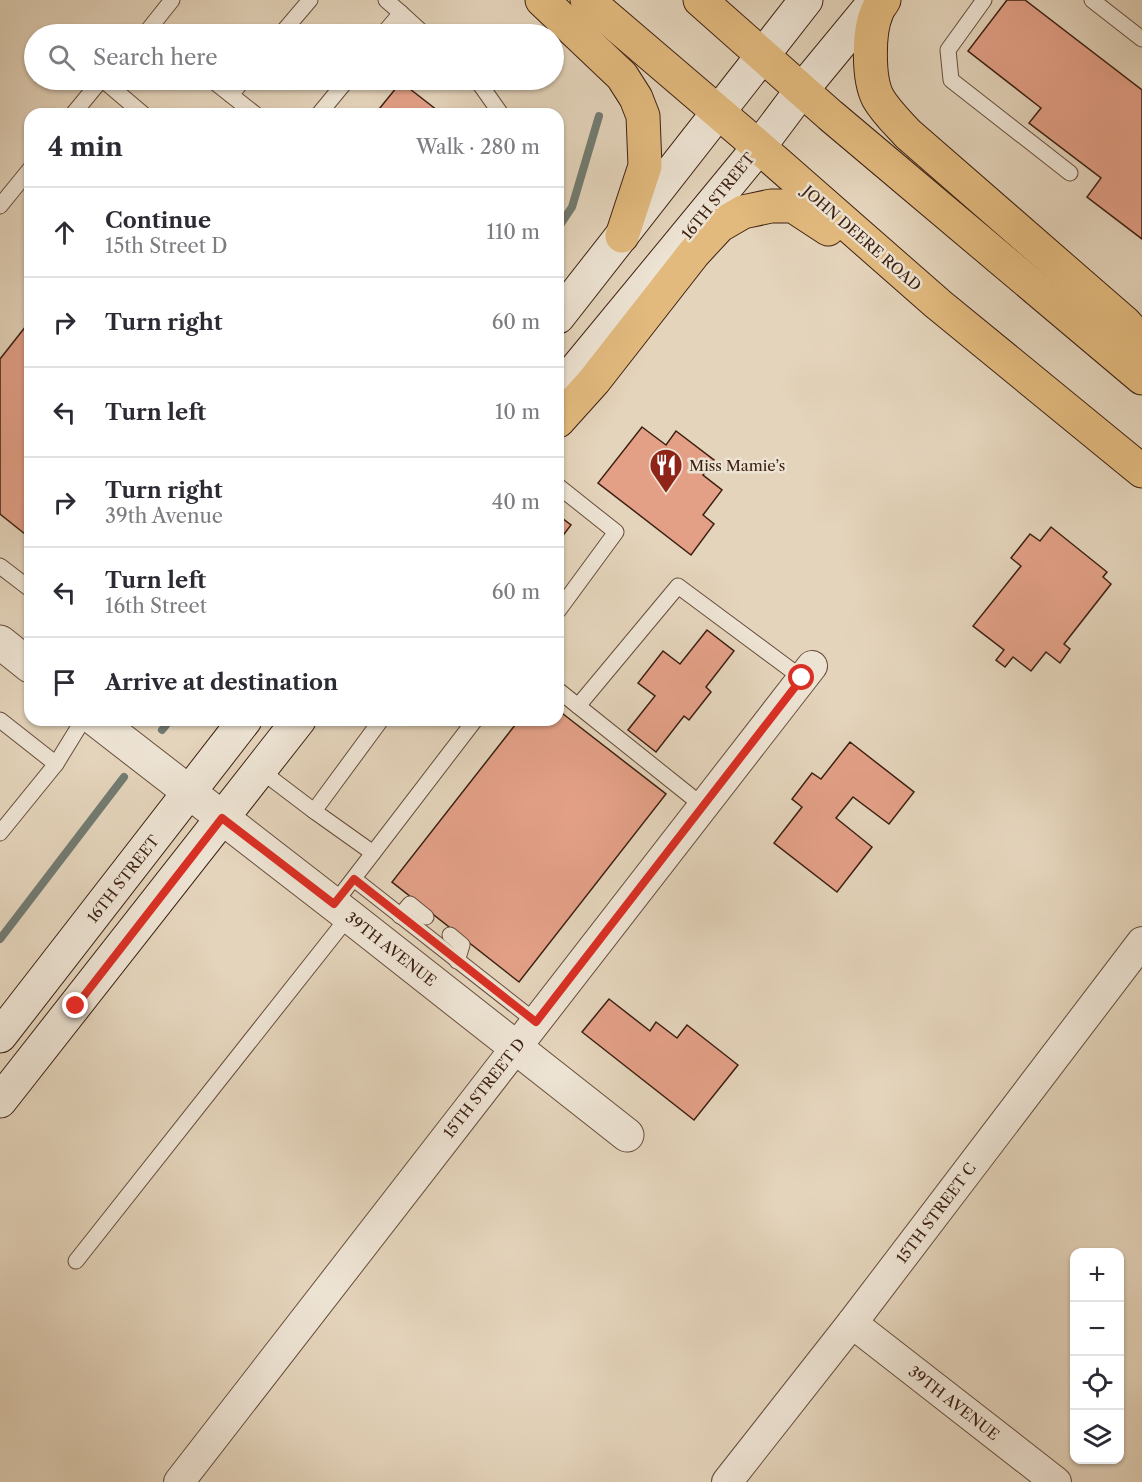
<!DOCTYPE html>
<meta charset="utf-8">
<style>
body{margin:0;font-family:"Libre Caslon Text",serif;background:#f2f2f3;color:#2b2b33}
.controls{position:absolute;right:18px;bottom:18px;display:grid;overflow:hidden;border-radius:12px;box-shadow:0 2px 4px #0004}
.controls button{width:54px;height:54px;display:grid;place-items:center;padding:0;border:0;border-bottom:2px solid #e1e1e2;background:#fff;color:#2b2b33;font:30px sans-serif}
.stop{position:absolute;width:18px;height:18px;margin:-14px;border:4px solid #d93025;border-radius:50%;background:#fff}
.stop.end{background:#d93025;border-color:#fff;box-shadow:0 2px 6px #0008}
.list{margin:0;padding:0;list-style:none}
h2{display:flex;justify-content:space-between;align-items:center;height:78px;margin:0;padding:0 24px;font-size:26px}
h2 small{font-size:20px;font-weight:400;color:#7c7c81}
.list li{display:grid;grid-template-columns:39px 1fr auto;gap:18px;align-items:center;box-sizing:border-box;height:90px;padding:0 24px;border-top:2px solid #e1e1e2}
.list b{display:block;font-size:22px;white-space:nowrap}
.list p{margin:0;font-size:20px;white-space:nowrap;color:#7c7c81}
.list em{font-size:20px;font-style:normal;color:#7c7c81}
.icon{flex:none;width:33px;height:33px;fill:none;stroke:currentColor;stroke-width:2;stroke-linecap:round;stroke-linejoin:round}
.map{position:relative;flex:none;width:1142px;height:1482px;overflow:hidden}
.search{position:absolute;background:#fff;box-shadow:0 2px 4px #0004;left:24px;top:24px;width:540px;height:66px;display:flex;align-items:center;gap:15px;box-sizing:border-box;padding:0 21px;border-radius:33px;color:#7c7c81;font-size:22px}
.panel{position:absolute;background:#fff;box-shadow:0 2px 4px #0004;left:24px;top:108px;width:540px;height:618px;border-radius:18px}
.map>svg:first-child{display:block}
</style>
<div class="map">
<svg width="1142" height="1482" viewBox="0 0 1142 1482">
<rect width="100%" height="100%" fill="#e4d4bb"/>
<filter id="stains"><feTurbulence type="fractalNoise" baseFrequency=".00333" numOctaves="4"/><feColorMatrix values="0 0 0 0 .2 0 0 0 0 .09 0 0 0 0 .02 0 0 0 .5 -.17"/></filter>
<radialGradient id="worn" r=".72"><stop offset=".6" stop-color="#630" stop-opacity="0"/><stop offset="1" stop-color="#630" stop-opacity=".3"/></radialGradient>
<g fill="none" stroke-linecap="round" stroke-linejoin="round">
<!-- stream -->
<g stroke="#727b72" stroke-width="8">
<path d="M558 228 572 207 599 116"/>
<path d="M162 730 170 720"/>
<path d="M0 939 124 777"/>
</g>
</g>
<!-- building -->
<g fill="#e3a087" stroke="#3d2011" stroke-width="1.5">
<path d="M1007 0H1025L1142 90V239L1087 197 1101 178 1029 123 1041 108 968 51Z"/>
<path d="M401 82 442 114H375Z"/>
<path d="M30 321V538L0 514V359Z"/>
<path d="M642 427 666 445 676 431 714 460 703 475 722 490 703 515 714 524 691 555 598 483Z"/>
<path d="M558 515 571 525 558 542Z"/>
<path d="M1051 527 1107 572 1103 577 1111 584 1064 644 1070 649 1060 663 1046 652 1031 671 1013 657 1005 667 996 660 1004 650 973 626 1021 566 1011 558 1030 534 1040 541Z"/>
<path d="M707 630 734 651 706 687 711 692 689 720 684 716 656 752 628 730 655 696 638 683 663 651 680 664Z"/>
<path d="M558 710 666 794 519 982 392 882 519 720H558Z"/>
<path d="M850 742 914 792 889 824 853 797 836 818 872 847 837 892 774 843 802 807 792 799 812 773 821 779Z"/>
<path d="M609 999 650 1031 656 1022 677 1038 687 1025 738 1065 694 1120 582 1032Z"/>
</g>
<g fill="none" stroke-linecap="round" stroke-linejoin="round">
<!-- service casing -->
<g stroke="#674d3c" stroke-width="17">
<g id="service">
<path d="M386 0 401 13"/>
<path d="M984 0 948 50 951 80 1070 173"/>
<path d="M1092 0 1142 39"/>
<path d="M155 34 149 29 172 0"/>
<path d="M281 34 310 0"/>
<path d="M383 34 401 13 424 34"/>
<path d="M103 80 143 114"/>
<path d="M212 80 255 114"/>
<path d="M477 80 501 114"/>
<path d="M231 95 243 80"/>
<path d="M73 114 101 80"/>
<path d="M319 114 347 80"/>
<path d="M0 206 30 169"/>
<path d="M558 486 616 532 558 611"/>
<path d="M0 566 30 589"/>
<path d="M558 690 703 806"/>
<path d="M578 706 678 586 802 678"/>
<path d="M0 720 56 764"/>
<path d="M260 770 314 811"/>
<path d="M0 833 56 764 83 720"/>
<path d="M373 853 314 811 381 720"/>
<path d="M354 879 536 1022"/>
<path d="M334 904 475 720"/>
<path d="M400 916 410 904 426 917"/>
<path d="M450 935 462 945 457 961"/>
<path d="M76 1261 349 916"/>
</g>
</g>
<!-- minor casing -->
<g stroke="#674d3c" stroke-width="32">
<g id="minor">
<path d="M852 1323 1056 1482"/>
<path d="M179 1482 812 666"/>
<path d="M727 1482 852 1323 1142 942"/>
</g>
</g>
<!-- tertiary casing -->
<g stroke="#674d3c" stroke-width="35">
<g id="tertiary">
<path d="M0 642 30 666"/>
<path d="M96 720 349 916 627 1135"/>
</g>
</g>
<!-- secondary casing -->
<g stroke="#3d2011" stroke-width="35">
<g id="secondary">
<path d="M558 317 806 0"/>
<path d="M558 391 759 147 801 91 876 0"/>
<path d="M0 1036 245 720"/>
<path d="M0 1101 299 720"/>
</g>
</g>
<!-- trunk casing -->
<g stroke="#3d2011" stroke-width="35">
<g id="trunk">
<path d="M542 0 622 76 636 98 643 116 645 166 622 236"/>
<path d="M587 0 759 147 938 304 1142 471"/>
<path d="M700 0 830 115 1142 378"/>
<path d="M884 0C882 4 878 8 877 12 868 32 868 79 878 98 886 112 898 123 908 134L1125 323 1142 342"/>
<path d="M558 421 594 381 694 253 719 226 743 212 771 206H793L828 229"/>
</g>
</g>
<!-- service -->
<use href="#service" stroke="#ede3d3" stroke-width="15"/>
<!-- minor -->
<use href="#minor" stroke="#ede3d3" stroke-width="30"/>
<!-- tertiary -->
<use href="#tertiary" stroke="#ede3d3" stroke-width="33"/>
<!-- secondary -->
<use href="#secondary" stroke="#ede3d3" stroke-width="33"/>
<!-- trunk -->
<use href="#trunk" stroke="#e2ba7e" stroke-width="33"/>
</g>
<g fill="none" stroke-linecap="round" stroke-linejoin="round">
<!-- route -->
<path stroke="#d93025" stroke-width="8" d="M76 1006 222 818 334 904 354 879 536 1022 802 678"/>
</g>
<!-- icons -->
<defs>
<g id="restaurant-pin" transform="scale(1.725)"><path d="M0 17L-7.5 6A9.5 9.5 0 1 1 7.5 6Z" fill="#8f2418" stroke="#ede3d3"/><path d="M-5-6h1v4h1v-4h1v4h1v-4h1v5L-1.5 .5V6h-2V.5L-5-1ZM5-6V6H3V1.5H1.5Q1.5-4 5-6Z" fill="#fff"/></g>
</defs>
<g fill-rule="evenodd">
<use href="#restaurant-pin" x="666" y="465"/>
</g>
<g text-anchor="middle" dominant-baseline="central" stroke-width="5" stroke-linejoin="round" paint-order="stroke">
<!-- street labels -->
<g font-size="15" fill="#3d2011" stroke="#ede3d3">
<text transform="translate(718 196) rotate(-51)">16TH STREET</text>
<text transform="translate(862 238) rotate(41)">JOHN DEERE ROAD</text>
<text transform="translate(123 879) rotate(-52)">16TH STREET</text>
<text transform="translate(391 949) rotate(38)">39TH AVENUE</text>
<text transform="translate(484 1088) rotate(-52)">15TH STREET D</text>
<text transform="translate(936 1213) rotate(-53)">15TH STREET C</text>
<text transform="translate(954 1403) rotate(38)">39TH AVENUE</text>
</g>
<!-- poi labels -->
<g font-size="15" fill="#3d2011" stroke="#ede3d3" text-anchor="start">
<text x="689" y="465">Miss Mamie’s</text>
</g>
</g>
<rect width="100%" height="100%" filter="url(#stains)"/>
<rect width="100%" height="100%" fill="url(#worn)"/>
</svg>
<div class="controls">
<button>+</button>
<button>−</button>
<button><svg class="icon" aria-label="locate" viewBox="0 0 24 24"><circle cx="12" cy="12" r="6"/><path d="M12 2v4M12 18v4M2 12h4M18 12h4"/></svg></button>
<button><svg class="icon" aria-label="layers" viewBox="0 0 24 24"><path d="M12 4l9 5-9 5-9-5zM3 14l9 5 9-5"/></svg></button>
</div>
<div class="stop" style="left:802px;top:678px"></div>
<div class="stop end" style="left:76px;top:1006px"></div>
<div class="search"><svg class="icon" aria-label="search" viewBox="0 0 24 24"><circle cx="10" cy="10" r="6"/><path d="M15 15l6 6"/></svg>Search here</div>
<section class="panel">
<h2>4 min<small>Walk · 280 m</small></h2>
<ul class="list">
<li><svg class="icon" aria-label="ahead" viewBox="0 0 24 24"><path d="M12 20V5M6 11l6-6 6 6"/></svg><div><b>Continue</b><p>15th Street D</p></div><em>110 m</em></li>
<li><svg class="icon" aria-label="right" viewBox="0 0 24 24"><path d="M7 20v-9h11M14 6l5 5-5 5"/></svg><div><b>Turn right</b></div><em>60 m</em></li>
<li><svg class="icon" aria-label="left" viewBox="0 0 24 24"><path d="M17 20v-9H6M10 6l-5 5 5 5"/></svg><div><b>Turn left</b></div><em>10 m</em></li>
<li><svg class="icon" aria-label="right" viewBox="0 0 24 24"><path d="M7 20v-9h11M14 6l5 5-5 5"/></svg><div><b>Turn right</b><p>39th Avenue</p></div><em>40 m</em></li>
<li><svg class="icon" aria-label="left" viewBox="0 0 24 24"><path d="M17 20v-9H6M10 6l-5 5 5 5"/></svg><div><b>Turn left</b><p>16th Street</p></div><em>60 m</em></li>
<li><svg class="icon" aria-label="arrive" viewBox="0 0 24 24"><path d="M6 21V4h12l-3 4 3 4H6"/></svg><div><b>Arrive at destination</b></div></li>
</ul>
</section>
</div>
